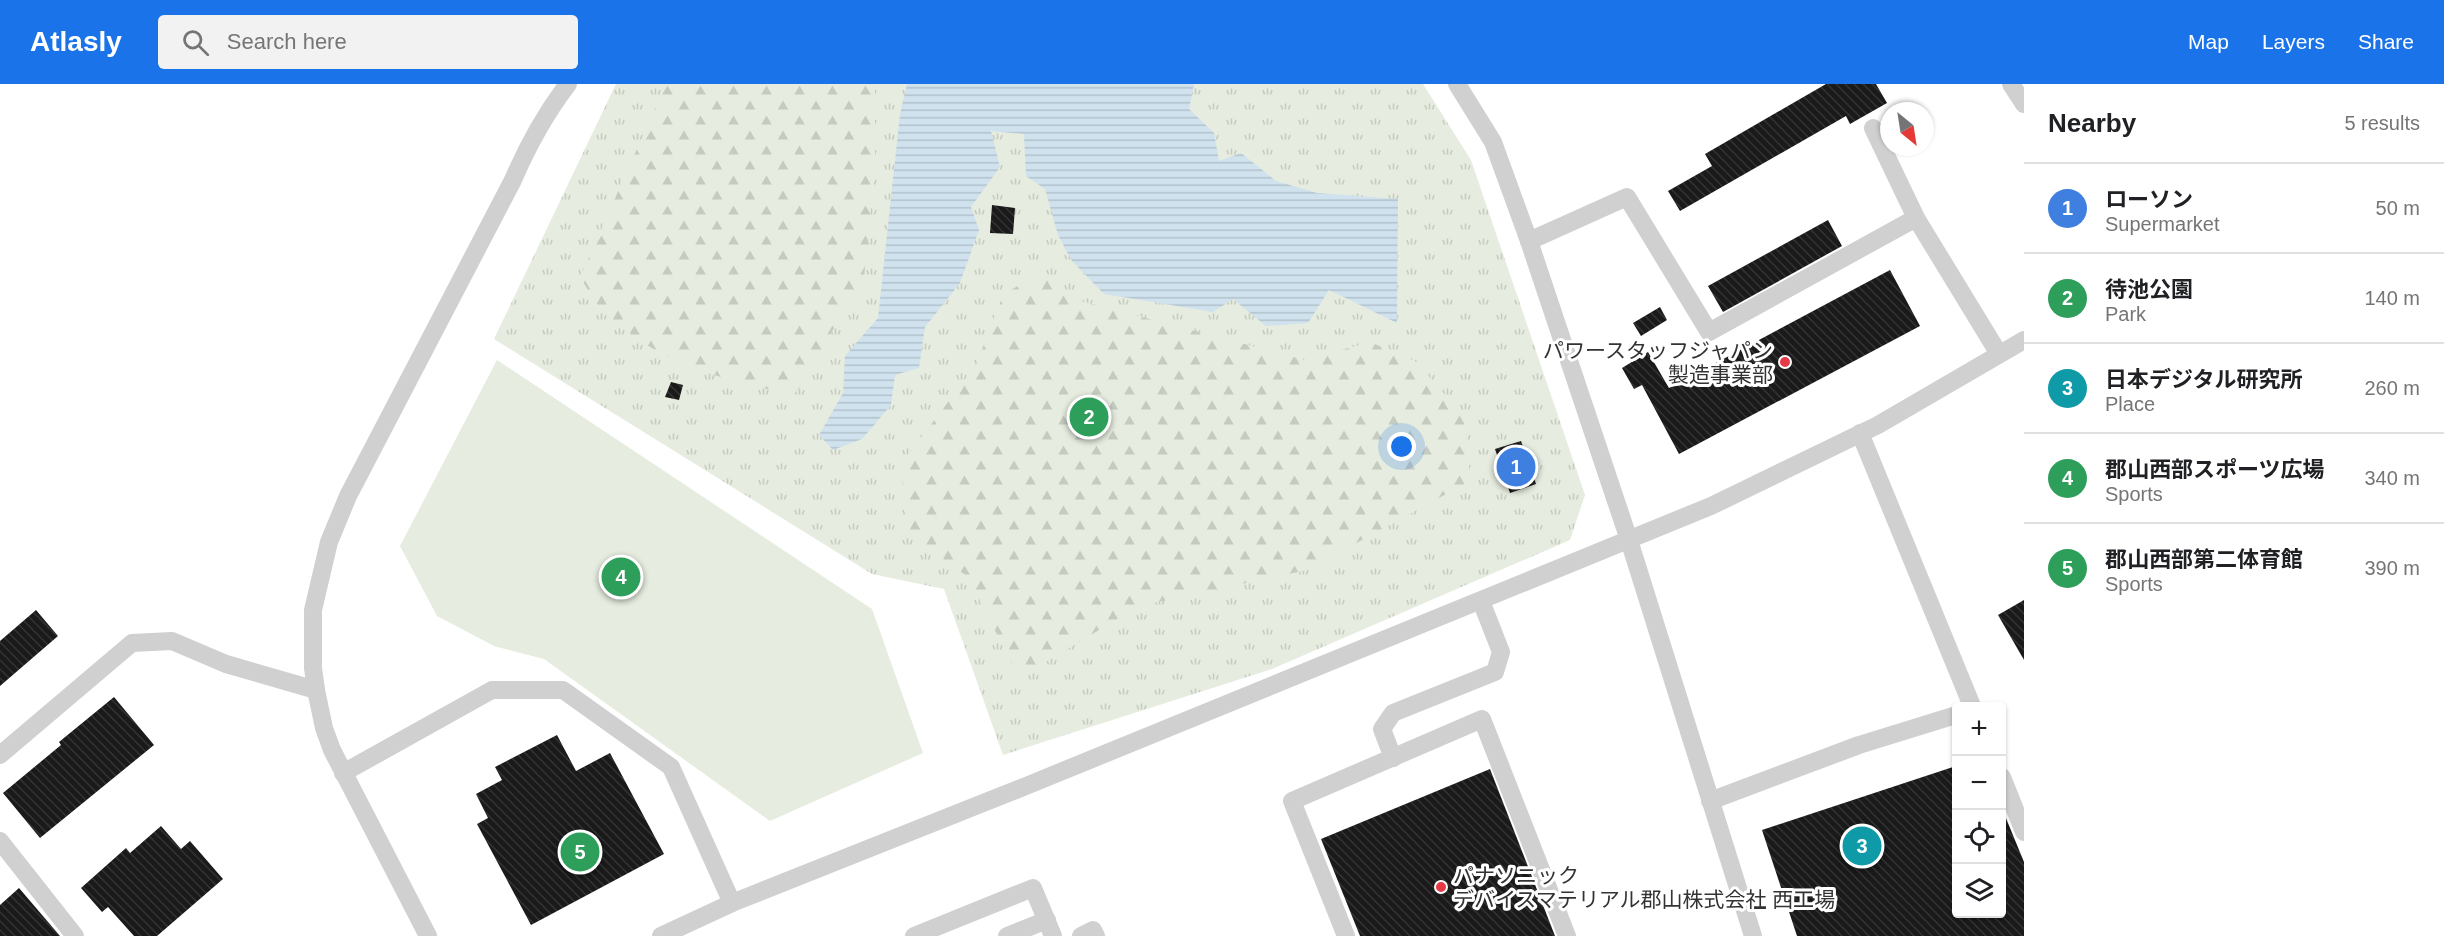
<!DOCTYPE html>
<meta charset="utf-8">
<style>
body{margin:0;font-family:Helvetica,"Noto Sans JP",sans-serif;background:#f2f2f2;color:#202124}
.controls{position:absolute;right:18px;bottom:18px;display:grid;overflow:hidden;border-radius:6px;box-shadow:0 2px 4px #0004}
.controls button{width:54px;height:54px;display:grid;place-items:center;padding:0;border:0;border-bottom:2px solid #e0e0e0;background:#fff;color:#202124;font:30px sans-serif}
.compass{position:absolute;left:1880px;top:18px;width:54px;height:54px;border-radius:50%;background:#fff;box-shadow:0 2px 4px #0004;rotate:150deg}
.you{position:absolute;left:1402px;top:363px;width:21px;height:21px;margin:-15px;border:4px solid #fff;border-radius:50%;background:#1a73e8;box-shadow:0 0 0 9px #1a73e833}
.badge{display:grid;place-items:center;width:39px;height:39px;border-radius:50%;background:#1a73e8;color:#fff;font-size:20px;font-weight:700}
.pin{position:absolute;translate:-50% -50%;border:3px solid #fff;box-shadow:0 2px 6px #0006}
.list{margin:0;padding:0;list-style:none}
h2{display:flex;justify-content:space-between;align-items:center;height:78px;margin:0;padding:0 24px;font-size:26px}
h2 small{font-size:20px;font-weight:400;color:#757577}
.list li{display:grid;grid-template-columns:39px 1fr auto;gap:18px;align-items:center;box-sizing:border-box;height:90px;padding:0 24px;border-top:2px solid #e0e0e0}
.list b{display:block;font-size:22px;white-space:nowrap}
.list p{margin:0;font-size:20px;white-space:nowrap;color:#757577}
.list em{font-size:20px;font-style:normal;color:#757577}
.icon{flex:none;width:33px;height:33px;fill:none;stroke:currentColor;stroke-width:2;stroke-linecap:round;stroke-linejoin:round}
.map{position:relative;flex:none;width:2024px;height:852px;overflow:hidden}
header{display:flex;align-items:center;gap:36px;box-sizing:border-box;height:84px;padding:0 30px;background:#1a73e8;color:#fff}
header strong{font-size:28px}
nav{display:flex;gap:33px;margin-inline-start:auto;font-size:21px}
.search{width:420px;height:54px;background:#f2f2f2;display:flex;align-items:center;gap:15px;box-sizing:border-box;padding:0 21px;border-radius:6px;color:#757577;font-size:22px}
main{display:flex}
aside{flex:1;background:#fff}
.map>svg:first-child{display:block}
</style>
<header>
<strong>Atlasly</strong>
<div class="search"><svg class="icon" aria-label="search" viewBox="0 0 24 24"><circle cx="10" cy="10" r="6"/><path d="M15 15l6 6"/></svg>Search here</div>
<nav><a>Map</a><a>Layers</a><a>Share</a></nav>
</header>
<main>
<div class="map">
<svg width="2024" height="852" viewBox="0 0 2024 852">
<defs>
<pattern id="grass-tufts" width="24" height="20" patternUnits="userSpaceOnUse" patternTransform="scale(1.5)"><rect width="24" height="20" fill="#e6ecdf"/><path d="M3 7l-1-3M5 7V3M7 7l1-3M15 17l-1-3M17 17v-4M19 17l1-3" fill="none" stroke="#c6cbc0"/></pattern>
<pattern id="forest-firs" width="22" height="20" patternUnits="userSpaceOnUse" patternTransform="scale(1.5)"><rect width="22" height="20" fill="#e6ecdf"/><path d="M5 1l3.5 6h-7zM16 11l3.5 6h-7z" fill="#c6cbc0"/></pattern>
<pattern id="water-rules" width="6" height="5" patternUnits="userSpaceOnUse" patternTransform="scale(1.5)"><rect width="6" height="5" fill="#cfe2ee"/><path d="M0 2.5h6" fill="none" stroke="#b2c2cd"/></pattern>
<pattern id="building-back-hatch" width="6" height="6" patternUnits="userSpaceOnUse" patternTransform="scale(1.5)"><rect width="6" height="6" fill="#1a1a1a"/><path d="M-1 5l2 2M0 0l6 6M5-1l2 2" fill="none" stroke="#333"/></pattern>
</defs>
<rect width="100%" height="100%" fill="#fff"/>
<!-- grass -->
<path fill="url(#grass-tufts)" d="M616 0H1423L1471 76 1585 411 1570 456 1272 585 1003 671 944 505 872 490 494 255Z"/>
<!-- forest -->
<g fill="url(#forest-firs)">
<path d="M666 0H875V83L864 194 794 311C724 296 662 281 606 231 595 221 588 205 580 193Z"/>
<path d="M1044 186 1070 214 1305 276 1370 258 1415 277 1465 333 1470 397 1307 486 1139 522 1019 594 968 493 907 448 901 380 976 281 1003 211Z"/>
</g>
<!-- garden -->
<path fill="#e6ecdf" d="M497 276 872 525 923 669 770 737 544 575 494 562 437 532 400 462Z"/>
<!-- water -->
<path fill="url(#water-rules)" d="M907 0H1194L1189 25 1214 49 1219 77 1241 69 1276 97 1317 109 1398 115 1397 239 1329 206 1308 239 1266 242 1233 215 1213 228 1104 210 1072 177 1058 151 1045 105 1026 92 1024 50 991 47 1000 83 971 123 979 146 960 199 925 243 919 284 895 291 891 321 862 355 833 366 819 351 843 309 845 272 878 234 900 30Z"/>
<!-- building -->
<g fill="url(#building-back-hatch)">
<path d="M1826 0H1876L1887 19 1850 40 1846 32 1680 127 1668 107 1712 82 1705 70Z"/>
<path d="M992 121 1015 124 1013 150 990 149Z"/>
<path d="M1828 136 1842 162 1723 228 1708 202Z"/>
<path d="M1890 186 1920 242 1679 370 1642 301 1634 305 1622 284 1648 268 1669 304Z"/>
<path d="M1660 223 1667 236 1641 252 1633 239Z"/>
<path d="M671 298 683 301 679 316 665 313Z"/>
<path d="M1521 357 1536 400 1510 409 1495 365Z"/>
<path d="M2024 516V576L1998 531Z"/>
<path d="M36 526 58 552 0 602V557Z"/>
<path d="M114 613 154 661 40 754 3 709 61 661 59 658Z"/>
<path d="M557 651 576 687 610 669 664 770 531 841 477 740 488 734 476 710 502 696 495 683Z"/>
<path d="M1956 682V830H2001V722L2024 778V852H1797L1762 746Z"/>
<path d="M1490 685 1555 852H1360L1321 755Z"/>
<path d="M161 742 181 765 190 757 223 795 157 852H134L108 823 102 828 81 804 126 764 130 769Z"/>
<path d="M19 804 60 852H0V821Z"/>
</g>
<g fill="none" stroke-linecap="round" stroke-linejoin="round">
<!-- minor -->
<g stroke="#d0d0d0" stroke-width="18">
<path d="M1457 0 1493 58 1529 157 1629 456 1753 852"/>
<path d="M2011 0 2024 20"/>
<path d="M1873 44 1916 134 1999 270"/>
<path d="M1529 157 1627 113 1709 248 1916 134"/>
<path d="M1860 349 1972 622"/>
<path d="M0 671 132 559 172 557 226 580 316 606"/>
<path d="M1393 674 1382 645 1393 629 1495 588 1501 568 1481 517"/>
<path d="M343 689 492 606H563L671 683 732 819"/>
<path d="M2002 693 2024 748"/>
<path d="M1710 717 1859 661 1956 631"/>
<path d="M0 757 75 852"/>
<path d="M428 852 332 666 324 644 316 606 313 584V526L329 458 348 412 513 96C528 61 545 30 568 0"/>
<path d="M661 852 732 819 1026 702 1711 422 1878 341 2024 256"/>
<path d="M914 852 1033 804 1053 852"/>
<path d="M1007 852 1047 836"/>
<path d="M1081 852 1093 846 1096 852"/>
<path d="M1346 852 1292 717 1482 635 1567 852"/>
</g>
</g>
<!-- markers -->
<g fill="#e63946" stroke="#fff" stroke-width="2">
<circle cx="1785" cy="278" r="6"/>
<circle cx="1441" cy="803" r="6"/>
</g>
<g text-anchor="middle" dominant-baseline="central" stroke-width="6" stroke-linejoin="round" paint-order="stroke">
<!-- poi labels -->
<g font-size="21" fill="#333" stroke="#fff" text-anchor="end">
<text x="1773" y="266">パワースタッフジャパン<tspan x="1773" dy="24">製造事業部</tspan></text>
<text x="1453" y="791" text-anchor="start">パナソニック<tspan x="1453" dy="24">デバイスマテリアル郡山株式会社 西工場</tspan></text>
</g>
</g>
</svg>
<div class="controls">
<button>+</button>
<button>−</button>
<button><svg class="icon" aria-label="locate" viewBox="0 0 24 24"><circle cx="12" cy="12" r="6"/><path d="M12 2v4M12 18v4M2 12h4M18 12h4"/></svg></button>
<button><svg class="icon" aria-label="layers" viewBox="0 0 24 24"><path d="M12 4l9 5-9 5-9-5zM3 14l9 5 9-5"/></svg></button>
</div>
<svg class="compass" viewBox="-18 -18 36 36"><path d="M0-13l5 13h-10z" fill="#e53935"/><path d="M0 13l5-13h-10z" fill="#757577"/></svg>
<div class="you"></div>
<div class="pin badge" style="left:1516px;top:383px;background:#3f7fe0">1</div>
<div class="pin badge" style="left:1089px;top:333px;background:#2e9e5b">2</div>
<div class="pin badge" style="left:1862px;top:762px;background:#0f9aa8">3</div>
<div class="pin badge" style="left:621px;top:493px;background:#2e9e5b">4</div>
<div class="pin badge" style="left:580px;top:768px;background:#2e9e5b">5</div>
</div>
<aside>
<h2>Nearby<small>5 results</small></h2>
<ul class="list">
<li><span class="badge" style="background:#3f7fe0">1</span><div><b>ローソン</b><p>Supermarket</p></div><em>50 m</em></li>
<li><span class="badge" style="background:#2e9e5b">2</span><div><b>待池公園</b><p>Park</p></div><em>140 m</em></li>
<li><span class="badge" style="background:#0f9aa8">3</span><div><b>日本デジタル研究所</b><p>Place</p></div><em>260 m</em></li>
<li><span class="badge" style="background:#2e9e5b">4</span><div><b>郡山西部スポーツ広場</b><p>Sports</p></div><em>340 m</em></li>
<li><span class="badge" style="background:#2e9e5b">5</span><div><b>郡山西部第二体育館</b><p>Sports</p></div><em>390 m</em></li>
</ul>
</aside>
</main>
